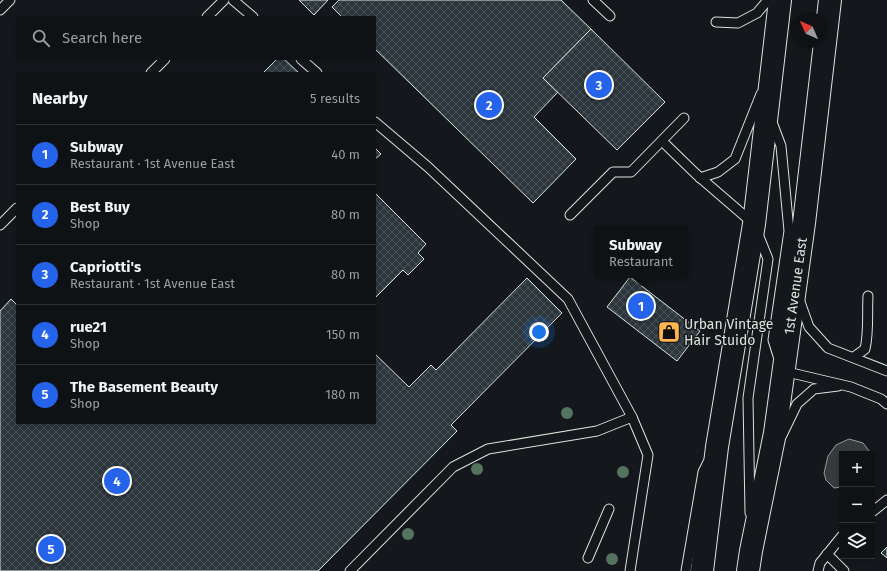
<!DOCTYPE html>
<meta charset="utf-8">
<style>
body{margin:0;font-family:"Fira Sans",sans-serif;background:#1d2022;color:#f1f3f6}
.controls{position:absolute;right:12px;bottom:12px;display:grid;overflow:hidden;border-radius:0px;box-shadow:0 2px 6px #0003}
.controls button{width:36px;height:36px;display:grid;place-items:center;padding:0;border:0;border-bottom:1px solid #2f3234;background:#0f1215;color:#f1f3f6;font:20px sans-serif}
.compass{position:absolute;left:791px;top:12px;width:36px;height:36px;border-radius:50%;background:#0f1215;box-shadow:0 2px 6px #0003;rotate:315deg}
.you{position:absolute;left:539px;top:332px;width:14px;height:14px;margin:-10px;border:3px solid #fff;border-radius:50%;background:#1a73e8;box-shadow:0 0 0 6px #1a73e833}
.badge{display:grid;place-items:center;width:26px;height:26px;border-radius:50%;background:#2563eb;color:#fff;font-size:13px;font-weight:700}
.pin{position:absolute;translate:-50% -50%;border:2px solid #fff;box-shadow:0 1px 4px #0006}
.popup{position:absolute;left:594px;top:226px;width:94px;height:52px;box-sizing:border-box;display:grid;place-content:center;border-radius:0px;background:#0f1215;filter:drop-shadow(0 1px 3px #0005);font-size:13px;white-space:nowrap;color:#9b9ea0}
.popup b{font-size:15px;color:#f1f3f6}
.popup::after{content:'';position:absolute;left:50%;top:100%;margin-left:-8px;border:8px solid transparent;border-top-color:#0f1215}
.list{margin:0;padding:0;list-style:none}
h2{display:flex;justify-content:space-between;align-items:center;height:52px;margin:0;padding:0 16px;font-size:17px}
h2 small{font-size:13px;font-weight:400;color:#9b9ea0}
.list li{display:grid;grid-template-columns:26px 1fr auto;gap:12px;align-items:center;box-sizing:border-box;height:60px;padding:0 16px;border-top:1px solid #2f3234}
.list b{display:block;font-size:15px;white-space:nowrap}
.list p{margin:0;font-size:13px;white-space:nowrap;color:#9b9ea0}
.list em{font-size:13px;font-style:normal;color:#9b9ea0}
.icon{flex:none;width:22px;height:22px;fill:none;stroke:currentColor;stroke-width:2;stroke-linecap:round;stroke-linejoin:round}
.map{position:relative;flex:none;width:887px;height:571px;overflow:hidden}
.search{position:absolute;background:#0f1215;box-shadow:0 2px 6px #0003;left:16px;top:16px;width:360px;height:44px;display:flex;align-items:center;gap:10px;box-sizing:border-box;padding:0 14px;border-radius:0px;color:#9b9ea0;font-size:15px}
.panel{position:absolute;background:#0f1215;box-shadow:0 2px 6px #0003;left:16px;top:72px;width:360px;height:352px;border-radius:0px}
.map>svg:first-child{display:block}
</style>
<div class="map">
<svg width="887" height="571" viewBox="0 0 887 571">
<defs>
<pattern id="building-cross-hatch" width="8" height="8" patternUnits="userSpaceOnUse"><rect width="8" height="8" fill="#2c363c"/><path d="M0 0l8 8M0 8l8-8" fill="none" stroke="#4a5358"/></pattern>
</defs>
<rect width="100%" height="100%" fill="#14181c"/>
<!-- water -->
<path fill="#363b3e" stroke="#939e99" d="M849 439 863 443 870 452V454H842V487L834 488 826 480 824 473 828 456 836 445Z"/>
<!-- building -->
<g fill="url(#building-cross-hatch)" stroke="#d8e6dc">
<path d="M299 0H328L314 15Z"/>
<path d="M339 0H561L591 29 543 78 558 92 534 117 576 159 533 203 375 49V17H342L332 7Z"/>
<path d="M591 29 665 102 617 150 543 78Z"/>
<path d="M277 59H284L299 73H263Z"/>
<path d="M375 148 381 154 375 159Z"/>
<path d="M375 193 426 244 418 253 424 259 408 275 403 270 375 298Z"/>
<path d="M630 277 700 331 677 361 607 307Z"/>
<path d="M527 278 562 313 451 425 457 431 318 571H0V311L11 299 17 305V423H375V354L409 387 431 365 436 370Z"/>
<path d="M887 547V558L881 553Z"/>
</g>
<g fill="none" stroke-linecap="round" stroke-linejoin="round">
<!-- service casing -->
<g stroke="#d8e6dc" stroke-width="11">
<g id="service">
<path d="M233 0 253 17"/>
<path d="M593 0 610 16"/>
<path d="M0 10 10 0"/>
<path d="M207 17 224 0"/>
<path d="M716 22 738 23 757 13 768 0"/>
<path d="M301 59 317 73"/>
<path d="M151 73 165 59"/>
<path d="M375 122 428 167 568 299 632 417"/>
<path d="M772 122 781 146 789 231 773 340 779 359"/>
<path d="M662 141 696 174 754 224 768 259 748 398 750 513"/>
<path d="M700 178 718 172 735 159 761 94"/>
<path d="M570 215 613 172H631L684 118"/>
<path d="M0 225 17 208"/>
<path d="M799 299 809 327 828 348 887 371"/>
<path d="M854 357 865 349C869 332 867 314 868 296"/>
<path d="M783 371 851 387 881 399 887 404"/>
<path d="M782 435 797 404 814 389 838 386"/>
<path d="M872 512 887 500"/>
<path d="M827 554 844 571"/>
<path d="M588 558 609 509"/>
<path d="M350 571 453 467 488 449 597 431 632 417 648 455 630 571"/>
<path d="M686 571 703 472 708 462"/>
<path d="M818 571 820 563 842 536"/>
</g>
</g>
<!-- primary casing -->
<g stroke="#d8e6dc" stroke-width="24">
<g id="primary">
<path d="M702 571 717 447 754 224 780 0"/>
<path id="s1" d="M748 571 751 551 775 433 804 223 830 0"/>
</g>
</g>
<!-- service -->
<use href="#service" stroke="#14181c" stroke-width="9"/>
<!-- primary -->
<use href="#primary" stroke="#14181c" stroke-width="22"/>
</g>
<!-- trees -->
<g fill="#55745f">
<circle cx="567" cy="413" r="6"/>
<circle cx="477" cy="469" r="6"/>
<circle cx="623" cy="472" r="6"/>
<circle cx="408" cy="534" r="6"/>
<circle cx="612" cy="559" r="6"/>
</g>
<!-- icons -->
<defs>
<g id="shop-square" transform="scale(1.15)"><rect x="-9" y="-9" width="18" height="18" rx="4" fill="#ffb74d" stroke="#14181c"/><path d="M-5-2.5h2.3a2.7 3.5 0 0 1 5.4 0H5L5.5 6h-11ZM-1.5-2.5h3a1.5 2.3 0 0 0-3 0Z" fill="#111"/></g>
</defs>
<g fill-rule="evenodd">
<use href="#shop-square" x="669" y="332"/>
</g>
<g text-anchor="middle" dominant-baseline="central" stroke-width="3" stroke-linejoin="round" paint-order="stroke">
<!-- street labels -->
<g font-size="14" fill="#d8e6dc" stroke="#14181c">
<text stroke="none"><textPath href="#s1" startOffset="289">1st Avenue East</textPath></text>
</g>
<!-- poi labels -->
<g font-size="14" fill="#d8e6dc" stroke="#14181c" text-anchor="start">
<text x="684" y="324">Urban Vintage<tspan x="684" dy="16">Hair Stuido</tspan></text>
</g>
</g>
</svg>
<div class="controls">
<button>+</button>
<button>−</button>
<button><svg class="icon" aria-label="layers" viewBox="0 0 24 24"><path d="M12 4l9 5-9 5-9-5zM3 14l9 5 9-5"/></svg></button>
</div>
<svg class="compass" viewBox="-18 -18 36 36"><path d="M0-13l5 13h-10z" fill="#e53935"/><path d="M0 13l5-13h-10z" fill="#9b9ea0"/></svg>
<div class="you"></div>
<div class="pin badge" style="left:641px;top:306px">1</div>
<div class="popup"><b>Subway</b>Restaurant</div>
<div class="pin badge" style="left:489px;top:105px">2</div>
<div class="pin badge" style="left:599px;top:85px">3</div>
<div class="pin badge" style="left:117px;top:481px">4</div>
<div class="pin badge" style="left:51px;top:549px">5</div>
<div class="search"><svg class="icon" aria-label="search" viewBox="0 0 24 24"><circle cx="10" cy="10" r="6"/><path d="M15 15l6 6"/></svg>Search here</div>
<section class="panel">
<h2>Nearby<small>5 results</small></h2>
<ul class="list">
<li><span class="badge">1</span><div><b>Subway</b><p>Restaurant · 1st Avenue East</p></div><em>40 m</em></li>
<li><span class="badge">2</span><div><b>Best Buy</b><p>Shop</p></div><em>80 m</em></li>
<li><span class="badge">3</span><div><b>Capriotti's</b><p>Restaurant · 1st Avenue East</p></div><em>80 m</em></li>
<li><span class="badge">4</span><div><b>rue21</b><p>Shop</p></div><em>150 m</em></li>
<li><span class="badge">5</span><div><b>The Basement Beauty</b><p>Shop</p></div><em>180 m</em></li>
</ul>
</section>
</div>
